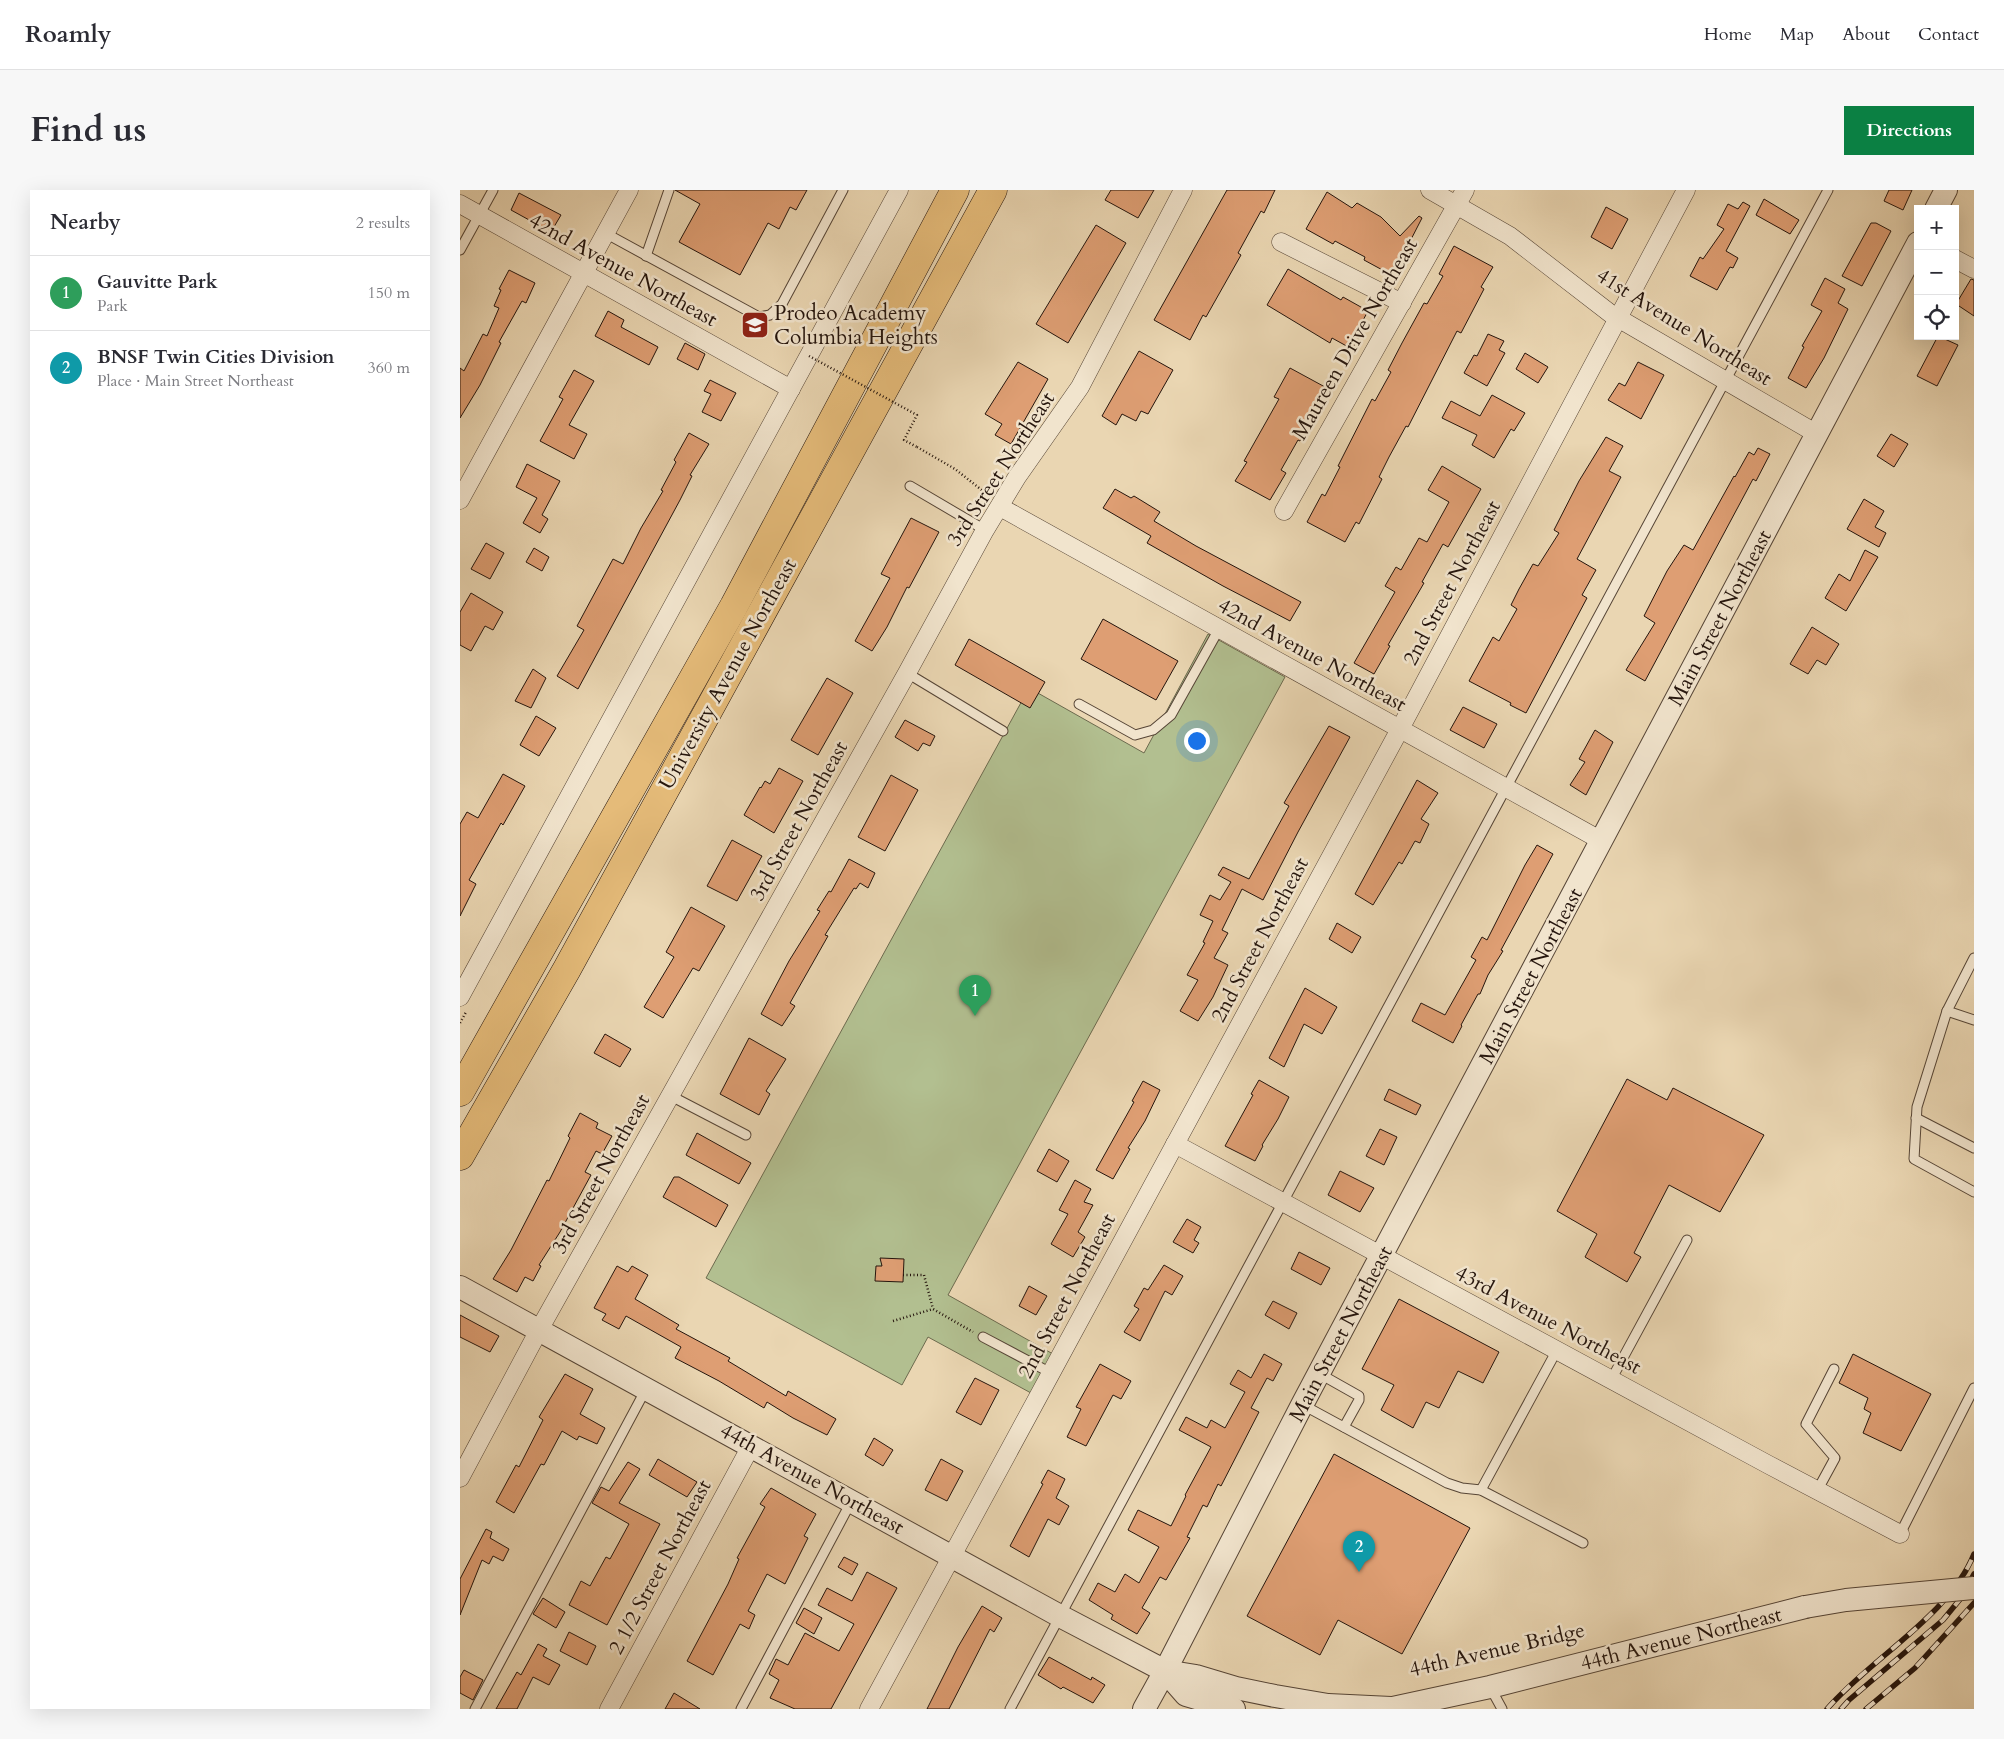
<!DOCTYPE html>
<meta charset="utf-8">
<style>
body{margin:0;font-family:Cardo,serif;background:#f7f7f7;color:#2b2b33}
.controls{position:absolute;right:15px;top:15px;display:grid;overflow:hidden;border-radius:0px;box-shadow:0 5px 20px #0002}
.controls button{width:45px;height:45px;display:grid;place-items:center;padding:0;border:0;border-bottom:1px solid #e1e1e2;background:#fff;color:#2b2b33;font:25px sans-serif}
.you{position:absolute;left:736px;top:550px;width:18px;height:18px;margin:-12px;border:4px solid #fff;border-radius:50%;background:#1a73e8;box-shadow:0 0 0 8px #1a73e833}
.badge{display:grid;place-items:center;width:32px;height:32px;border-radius:50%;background:#0b8043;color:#fff;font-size:16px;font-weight:700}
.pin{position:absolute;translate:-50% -41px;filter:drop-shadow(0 1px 2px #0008)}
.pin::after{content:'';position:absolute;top:26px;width:18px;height:15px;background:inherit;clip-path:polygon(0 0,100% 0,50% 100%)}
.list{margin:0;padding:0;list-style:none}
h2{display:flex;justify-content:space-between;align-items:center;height:65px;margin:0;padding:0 20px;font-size:21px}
h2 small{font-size:16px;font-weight:400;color:#7c7c81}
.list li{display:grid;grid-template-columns:32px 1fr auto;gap:15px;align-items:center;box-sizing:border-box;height:75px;padding:0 20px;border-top:1px solid #e1e1e2}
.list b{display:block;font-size:19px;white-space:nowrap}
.list p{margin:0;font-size:16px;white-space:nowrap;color:#7c7c81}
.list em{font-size:16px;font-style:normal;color:#7c7c81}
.icon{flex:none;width:28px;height:28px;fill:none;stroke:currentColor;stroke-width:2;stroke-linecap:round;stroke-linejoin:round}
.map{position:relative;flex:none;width:1514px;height:1519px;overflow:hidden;border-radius:0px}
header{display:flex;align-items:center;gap:30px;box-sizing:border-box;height:70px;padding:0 25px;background:#fff;border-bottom:1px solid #e1e1e2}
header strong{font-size:24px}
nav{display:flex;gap:28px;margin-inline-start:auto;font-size:18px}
.intro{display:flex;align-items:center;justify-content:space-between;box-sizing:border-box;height:120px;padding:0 30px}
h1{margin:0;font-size:35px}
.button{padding:12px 22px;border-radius:0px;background:#0b8043;color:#fff;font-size:18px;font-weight:700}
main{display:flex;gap:30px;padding:0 30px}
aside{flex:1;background:#fff;border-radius:0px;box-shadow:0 5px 20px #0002}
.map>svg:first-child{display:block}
</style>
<header>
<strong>Roamly</strong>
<nav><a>Home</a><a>Map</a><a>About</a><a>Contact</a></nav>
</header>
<div class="intro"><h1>Find us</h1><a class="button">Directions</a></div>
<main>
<aside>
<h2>Nearby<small>2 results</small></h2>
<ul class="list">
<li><span class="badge" style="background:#2e9e5b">1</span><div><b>Gauvitte Park</b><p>Park</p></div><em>150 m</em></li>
<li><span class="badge" style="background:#0f9aa8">2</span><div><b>BNSF Twin Cities Division</b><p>Place · Main Street Northeast</p></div><em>360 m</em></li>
</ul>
</aside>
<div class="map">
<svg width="1514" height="1519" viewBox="0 0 1514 1519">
<rect width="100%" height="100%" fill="#ead6b2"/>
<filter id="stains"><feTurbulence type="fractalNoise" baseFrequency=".004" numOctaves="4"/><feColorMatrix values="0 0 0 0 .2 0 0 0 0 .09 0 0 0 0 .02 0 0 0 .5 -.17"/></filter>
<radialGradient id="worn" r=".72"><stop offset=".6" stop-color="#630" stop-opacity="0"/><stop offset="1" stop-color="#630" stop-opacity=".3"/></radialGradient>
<!-- green -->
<path fill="#b2bf90" stroke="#6c6a4e" d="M748 444 825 487 488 1105 593 1164 571 1203 468 1147 442 1195 246 1088 569 498 684 563Z"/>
<!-- building -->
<g fill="#de9e73" stroke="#25150d">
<path d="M215 0H347L336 20 330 17 319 39 308 33 280 85 219 52 240 14Z"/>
<path d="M651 0H694L678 28 645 10Z"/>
<path d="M767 0H815L804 23 801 21 778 63 781 65 746 127 743 125 730 150 694 130Z"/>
<path d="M1429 0H1452L1443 20 1424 11Z"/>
<path d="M867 2 892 18 897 13 921 27 940 46 959 26 962 28 942 67 928 83 904 70 905 67 875 51 873 54 846 39Z"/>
<path d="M59 3 101 25 91 42 51 20Z"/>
<path d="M1304 9 1339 30 1330 44 1296 25Z"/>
<path d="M1283 12 1290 16 1266 61 1278 68 1273 78 1270 77 1257 100 1230 86 1240 67 1243 69 1264 39 1257 35 1268 14 1278 19Z"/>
<path d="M1146 17 1168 29 1152 59 1131 47Z"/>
<path d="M1411 33H1416L1431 41 1402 96 1382 86Z"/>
<path d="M636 35 666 53 608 153 576 134Z"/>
<path d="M994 56 1033 77 1021 97 1024 99 1001 143 997 141 948 237 946 236 929 267 919 287 922 289 899 334 896 332 885 352 847 332 862 304 865 306 880 277 878 276 912 209 915 211 931 182 928 180 942 153 964 113 967 114 983 86 979 84Z"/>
<path d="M828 79 881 110 883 107 908 121 901 134 905 137 892 159 872 148 870 153 807 115Z"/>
<path d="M49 80 75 93 66 113 62 111 39 152 41 153 20 195 0 228V178L4 181 23 144 27 146 39 118 34 116 41 100 39 99Z"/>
<path d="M1365 88 1385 99 1378 113 1388 119 1364 168 1346 198 1328 188 1344 157 1342 156 1362 121 1351 115Z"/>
<path d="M1511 89 1514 90V126L1496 114Z"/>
<path d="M148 121 164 130 161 137 198 157 189 175 135 146Z"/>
<path d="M1028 144 1044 151 1039 160 1045 163 1027 196 1004 183 1014 165 1017 166Z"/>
<path d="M1478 146 1498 155 1477 196 1457 186Z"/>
<path d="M225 153 245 164 238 180 217 169Z"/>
<path d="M679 161 713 180 688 224 681 221 676 231 662 224 656 235 642 226Z"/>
<path d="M1065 163 1088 177 1078 193 1056 179Z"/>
<path d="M558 172 588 189 551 254 535 245 542 234 525 224Z"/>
<path d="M1178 172 1204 185 1181 229 1148 210 1159 193 1165 196Z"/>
<path d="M830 178 865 197 850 224 854 227 840 251 838 250 821 280 826 283 810 310 775 291 787 272 784 271 819 209 814 207Z"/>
<path d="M114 180 134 191 109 235 127 244 114 269 80 251 103 209 99 207Z"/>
<path d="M250 190 276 203 261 231 242 222 251 204 244 201Z"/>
<path d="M1032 205 1065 223 1054 241 1051 239 1034 268 1012 255 1017 245 982 228 991 211 1020 226Z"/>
<path d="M229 243 249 254 230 285 232 286 220 310 118 499 97 486 124 440 117 436 153 369 163 374 181 338 203 301 201 300 216 272 214 270Z"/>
<path d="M1431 244 1448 254 1434 277 1417 266Z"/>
<path d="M1146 247 1163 256 1149 281 1161 287 1117 369 1136 380 1122 405 1127 408 1066 523 1050 515 1051 513 1009 491 1033 447 1039 451 1057 419 1051 415 1059 399 1073 374 1078 376 1099 343 1094 340 1119 291Z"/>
<path d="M1298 258 1310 264 1296 291 1293 289 1185 491 1166 480 1195 433 1184 426 1207 381 1224 355 1233 360 1274 286 1275 287 1289 262 1294 265Z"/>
<path d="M67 274 100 291 82 325 88 329 80 343 63 333 77 308 56 297Z"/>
<path d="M982 276 1021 299 988 357 983 354 962 392 964 393 928 455 930 456 914 484 894 473 935 402 925 396 936 377 941 380 959 348 967 352 989 312 968 300Z"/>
<path d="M655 299 671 308 674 306 700 322 694 331 736 356 841 412 830 431 763 396 687 353 691 346 643 318Z"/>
<path d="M1404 309 1424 321 1415 337 1426 343 1419 357 1387 339Z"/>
<path d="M451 328 479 342 449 398 447 397 427 437 412 461 395 451 430 388 421 384Z"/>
<path d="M26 353 44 363 30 389 11 379Z"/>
<path d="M74 358 89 367 82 381 66 372Z"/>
<path d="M1405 360 1418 367 1386 421 1365 408 1379 384 1390 391Z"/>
<path d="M11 403 43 422 33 440 25 436 11 461 0 455V422Z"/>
<path d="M643 429 718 471 696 510 621 469Z"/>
<path d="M1352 437 1379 454 1366 475 1357 470 1348 484 1330 474Z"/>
<path d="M509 449 585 492 570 518 495 475Z"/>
<path d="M73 479 86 488 71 518 55 511Z"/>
<path d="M367 488 393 503 358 565 331 550Z"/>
<path d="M1003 517 1037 534 1024 558 990 540Z"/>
<path d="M76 526 96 538 79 566 60 555Z"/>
<path d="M445 530 475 546 470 556 463 553 458 561 435 547Z"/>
<path d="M869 536 890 547 838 642 803 710 782 699 762 740 768 743 754 768 768 775 753 807 738 831 720 821 738 790 727 785 745 753 743 752 753 731 740 725 750 705 760 710 771 692 758 685 763 677 789 689 829 616 824 613Z"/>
<path d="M1135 540 1153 552 1126 605 1110 595 1125 572 1119 569Z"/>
<path d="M319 578 343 591 314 643 284 625 300 597 301 598 305 591 310 594Z"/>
<path d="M43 584 65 596 43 635 41 633 9 690 16 694 0 726V634L7 622 18 628Z"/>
<path d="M431 585 458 600 425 661 398 647Z"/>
<path d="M957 590 978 603 961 629 969 634 960 653 955 651 942 674 939 672 913 715 895 704Z"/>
<path d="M272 650 302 666 277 711 247 696Z"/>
<path d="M1077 655 1093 664 1041 760 1043 761 1028 785 1020 804H1018L1001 835 1002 836 993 853 952 831 961 813 985 825 1016 770 1011 767 1022 747 1027 750 1065 675Z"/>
<path d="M389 669 415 683 408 698 400 693 396 699 394 698 365 745 368 746 330 813 335 816 322 836 301 824 329 771 360 721 357 720 369 701 371 702Z"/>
<path d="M231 717 265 736 239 781 233 778 203 828 184 817 214 767 206 762Z"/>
<path d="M877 733 901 747 892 763 869 749Z"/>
<path d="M845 798 877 817 862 844 844 834 824 877 809 868Z"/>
<path d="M145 844 171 859 160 877 134 863Z"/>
<path d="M289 848 326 869 306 901 310 904 299 925 260 904Z"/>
<path d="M1167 889 1207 910 1213 898 1304 945 1260 1022 1209 995 1174 1063 1181 1067 1167 1092 1125 1067 1137 1044 1097 1021Z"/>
<path d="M799 890 829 907 818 929 802 955 803 956 795 971 765 956 793 905 791 904Z"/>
<path d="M683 891 700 900 685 931 668 958 670 959 653 989 636 980 674 912 672 911Z"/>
<path d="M929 899 961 915 956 925 924 910Z"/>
<path d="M120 923 138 933 136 938 152 946 142 964 136 961 125 982 131 985 100 1042 79 1075 81 1076 73 1091 65 1087 57 1102 33 1089 51 1060 87 990 89 991 110 948 108 946Z"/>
<path d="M920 939 937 947 924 975 906 966Z"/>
<path d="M237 943 291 973 279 994 226 965Z"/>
<path d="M589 959 609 971 597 992 577 981Z"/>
<path d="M880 981 914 998 900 1022 868 1005Z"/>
<path d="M214 987H219L268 1015 256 1037 203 1007Z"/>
<path d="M615 990 631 999 624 1012 633 1015 618 1042 625 1047 613 1067 591 1054 608 1024 599 1020Z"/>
<path d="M727 1029 741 1037 734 1050 739 1053 733 1063 713 1052Z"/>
<path d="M839 1062 870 1078 861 1095 831 1079Z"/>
<path d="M420 1068 444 1069 443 1092 415 1091 416 1076H422Z"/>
<path d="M704 1075 723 1086 712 1105 705 1101 680 1151 664 1142 679 1119 674 1116 684 1098 688 1100Z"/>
<path d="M157 1076 168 1082 172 1076 188 1085 175 1109 219 1135 216 1139 270 1168 268 1171 326 1206 328 1201 376 1229 367 1245 333 1228 307 1212 304 1218 259 1191 215 1168 221 1157 166 1126 159 1139 142 1130 146 1124 134 1118Z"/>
<path d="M569 1096 587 1106 576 1125 559 1116Z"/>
<path d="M939 1109 1039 1162 1023 1193 998 1181 979 1218 966 1212 953 1238 921 1220 934 1195 902 1179Z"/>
<path d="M813 1111 837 1123 829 1139 805 1125Z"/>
<path d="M0 1125 39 1146 30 1162 0 1147Z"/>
<path d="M804 1164 822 1174 813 1191 807 1188 791 1218 799 1222 761 1296 758 1294 747 1317 743 1315 727 1347 730 1348 706 1390 700 1387 682 1418 690 1423 677 1444 651 1429 653 1425 629 1410 638 1393 655 1402 665 1384 679 1393 699 1357 668 1340 678 1320 711 1336 726 1306 725 1305 751 1257 719 1240 726 1227 747 1238 751 1230 765 1238 785 1202 770 1194 778 1180 791 1188Z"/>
<path d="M1393 1164 1471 1204 1441 1261 1403 1243 1411 1223 1404 1219 1408 1208 1379 1193Z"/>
<path d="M640 1174 671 1191 661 1209 653 1205 626 1256 607 1247 621 1219 616 1217Z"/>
<path d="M105 1184 133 1199 120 1224 145 1238 137 1254 119 1246 117 1250 102 1241 84 1275 81 1274 54 1323 36 1312 56 1275 59 1277 83 1230 79 1227Z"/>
<path d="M515 1188 539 1200 521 1235 496 1222Z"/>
<path d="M414 1248 433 1260 423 1276 405 1265Z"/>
<path d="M874 1264 1010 1338 942 1464 878 1430 860 1465 787 1426Z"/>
<path d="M198 1269 237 1292 227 1307 189 1285Z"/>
<path d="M481 1269 503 1281 487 1311 465 1300Z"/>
<path d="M168 1272 180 1279 159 1313 200 1334 147 1435 109 1415 121 1391 130 1396 146 1367 150 1369 169 1334 132 1313 141 1297 149 1301Z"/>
<path d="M588 1280 605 1289 596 1308 609 1316 599 1335 588 1329 569 1367 550 1356 583 1294 581 1293Z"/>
<path d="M311 1298 356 1324 344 1346 348 1348 325 1394 307 1384 288 1421 295 1425 289 1439 280 1434 253 1485 227 1471 268 1394 279 1369 277 1368 305 1317 300 1314Z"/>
<path d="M26 1339 32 1342 30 1348 49 1359 43 1371 33 1366 29 1374 22 1370 0 1425V1389Z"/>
<path d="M384 1367 398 1374 392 1385 378 1377Z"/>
<path d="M407 1382 437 1398 371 1519H335L310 1508 319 1490 309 1484 316 1469 328 1475 345 1443 379 1461 394 1434 358 1415 367 1398 392 1411Z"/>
<path d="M83 1408 105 1422 96 1438 73 1424Z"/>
<path d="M522 1416 542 1428 534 1442 530 1439 489 1519H467L498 1457Z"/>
<path d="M344 1418 362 1428 354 1444 336 1433Z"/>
<path d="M109 1442 136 1456 127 1475 100 1461Z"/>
<path d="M78 1454 87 1459 83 1466 100 1475 89 1495 73 1487 57 1519H36L57 1482 61 1485Z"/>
<path d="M589 1467 631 1490 632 1487 645 1495 633 1513 603 1497 601 1499 578 1485Z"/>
<path d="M4 1480 23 1490 13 1510 0 1503V1487Z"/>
<path d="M214 1503 240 1519H205Z"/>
</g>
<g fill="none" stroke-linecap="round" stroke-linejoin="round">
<!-- service casing -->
<g stroke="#564536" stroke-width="11">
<g id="service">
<path d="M145 43 299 127 310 125 322 114 383 0"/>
<path d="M0 60 33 0"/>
<path d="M186 66 209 0"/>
<path d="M450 296 525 340"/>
<path d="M447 483 543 541"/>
<path d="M619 514 675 545 693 540 711 525 759 439"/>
<path d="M1514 768 1487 821 1457 917 1454 969 1514 1002"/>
<path d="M1487 821 1514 830"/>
<path d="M211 906 286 945"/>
<path d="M1456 928 1514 958"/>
<path d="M523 1147 591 1183"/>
<path d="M860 1184 899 1206V1210L884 1237"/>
<path d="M1151 1190 1227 1050"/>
<path d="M843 1215 987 1293 1002 1298 1021 1300 1123 1353"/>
<path d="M1021 1300 1097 1160"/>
<path d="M1357 1301 1375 1268 1346 1234 1374 1179"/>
<path d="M1440 1344 1514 1198"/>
<path d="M1030 1497 1042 1519"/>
<path d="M15 1519 186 1199"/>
<path d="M281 1519 391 1312"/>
<path d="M550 1519 1368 0"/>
</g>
</g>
<!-- minor casing -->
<g stroke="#564536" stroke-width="19">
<g id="minor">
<path d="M970 0 1050 46 1151 124 1357 244"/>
<path d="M0 14 331 199"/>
<path d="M821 52 942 113"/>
<path d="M1495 69 1514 79"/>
<path d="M0 310 169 0"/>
<path d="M540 317 1142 651"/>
<path d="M824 321 1005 0"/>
<path d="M0 807 439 0"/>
<path d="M715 954 1309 1275 1440 1344"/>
<path d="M0 1288 79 1140 447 483 525 340 557 287 620 197 723 0"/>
<path d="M149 1519 291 1256"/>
<path d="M409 1519 940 539 1226 0"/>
</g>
</g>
<!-- tertiary casing -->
<g stroke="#564536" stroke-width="24">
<g id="tertiary">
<path d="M1476 19 1486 0"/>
<path d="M0 1097 600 1426 705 1481 736 1486 776 1498 815 1506 868 1515 931 1518"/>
<path d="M705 1481 726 1505 774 1519"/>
<path d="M684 1519 705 1481 842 1215 1458 53"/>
<path d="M928 1519 1030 1497 1345 1417"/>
</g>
</g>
<!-- primary casing -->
<g stroke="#25150d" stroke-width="29">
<g id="primary">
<path d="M0 902 274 416 495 0"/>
<path d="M0 966 107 779 533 0"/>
</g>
</g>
<!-- path -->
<g stroke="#25150d" stroke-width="2.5" stroke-dasharray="1 2.5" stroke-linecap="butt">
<path d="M457 257 495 279 528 305"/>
<path d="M0 833 6 822"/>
<path d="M443 1085H464L473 1119"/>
<path d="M433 1131 473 1119 513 1142"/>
</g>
<!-- service -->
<use href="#service" stroke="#f1e4cd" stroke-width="9"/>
<!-- minor -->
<use href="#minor" stroke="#f1e4cd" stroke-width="18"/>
<!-- tertiary -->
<use href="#tertiary" stroke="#f1e4cd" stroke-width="22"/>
<!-- primary -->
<use href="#primary" stroke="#e5bb79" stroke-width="28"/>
<!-- rail casing -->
<g stroke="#25150d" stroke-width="5.5">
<g id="rail">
<path d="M1367 1519C1410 1469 1490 1425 1514 1364"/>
<path d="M1381 1519 1389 1510 1483 1430 1501 1408 1514 1384"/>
<path d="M1406 1519 1455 1478 1514 1413"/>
</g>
</g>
<!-- rail -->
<use href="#rail" stroke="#f1e4cd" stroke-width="4" stroke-dasharray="11" stroke-linecap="butt"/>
<!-- tertiary-bridge casing -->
<g stroke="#564536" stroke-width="24" stroke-linecap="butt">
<path id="tertiary-bridge" d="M1345 1417 1386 1410 1514 1398"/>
</g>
<!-- path-bridge -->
<path stroke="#25150d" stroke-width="2.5" stroke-dasharray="1 2.5" stroke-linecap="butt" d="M349 166 457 225 444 250 457 257"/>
<!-- tertiary-bridge -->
<use href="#tertiary-bridge" stroke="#f1e4cd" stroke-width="22"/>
</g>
<!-- icons -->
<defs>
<g id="school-square" transform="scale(1.4375)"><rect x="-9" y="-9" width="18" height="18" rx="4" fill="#8f2418" stroke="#f1e4cd"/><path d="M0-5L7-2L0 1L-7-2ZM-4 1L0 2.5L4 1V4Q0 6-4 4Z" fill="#fff"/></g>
</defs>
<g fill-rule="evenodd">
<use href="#school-square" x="295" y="135"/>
</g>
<g text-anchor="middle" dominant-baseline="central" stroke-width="5" stroke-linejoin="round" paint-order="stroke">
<!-- street labels -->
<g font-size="21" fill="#25150d" stroke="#f1e4cd">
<text transform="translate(163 80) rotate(29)">42nd Avenue Northeast</text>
<text transform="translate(1224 137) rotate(32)">41st Avenue Northeast</text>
<text transform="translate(895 149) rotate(-60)">Maureen Drive Northeast</text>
<text transform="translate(541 279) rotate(-57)">3rd Street Northeast</text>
<text transform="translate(992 393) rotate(-62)">2nd Street Northeast</text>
<text transform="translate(1260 428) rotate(-62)">Main Street Northeast</text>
<text transform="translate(852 465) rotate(29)">42nd Avenue Northeast</text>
<text transform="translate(268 484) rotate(-61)">University Avenue Northeast</text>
<text transform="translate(339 631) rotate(-61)">3rd Street Northeast</text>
<text transform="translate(800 750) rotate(-62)">2nd Street Northeast</text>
<text transform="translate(1071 786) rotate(-62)">Main Street Northeast</text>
<text transform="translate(141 984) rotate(-61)">3rd Street Northeast</text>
<text transform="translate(607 1106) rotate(-62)">2nd Street Northeast</text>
<text transform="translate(1088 1130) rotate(28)">43rd Avenue Northeast</text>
<text transform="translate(881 1144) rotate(-62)">Main Street Northeast</text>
<text transform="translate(352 1289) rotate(29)">44th Avenue Northeast</text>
<text transform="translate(200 1377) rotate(-62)">2 1/2 Street Northeast</text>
<text transform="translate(1221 1449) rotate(-14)">44th Avenue Northeast</text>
<text transform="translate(1037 1460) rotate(-13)">44th Avenue Bridge</text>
</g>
<!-- poi labels -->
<g font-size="21" fill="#25150d" stroke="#f1e4cd" text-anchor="start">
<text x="314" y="123">Prodeo Academy<tspan x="314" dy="24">Columbia Heights</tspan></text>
</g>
</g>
<rect width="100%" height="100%" filter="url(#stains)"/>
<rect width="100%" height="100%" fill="url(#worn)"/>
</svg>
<div class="controls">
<button>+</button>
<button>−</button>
<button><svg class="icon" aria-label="locate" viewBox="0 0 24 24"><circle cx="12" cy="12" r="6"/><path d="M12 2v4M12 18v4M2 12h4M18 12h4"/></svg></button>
</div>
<div class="you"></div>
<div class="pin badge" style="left:515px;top:826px;background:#2e9e5b">1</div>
<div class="pin badge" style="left:899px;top:1382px;background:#0f9aa8">2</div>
</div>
</main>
